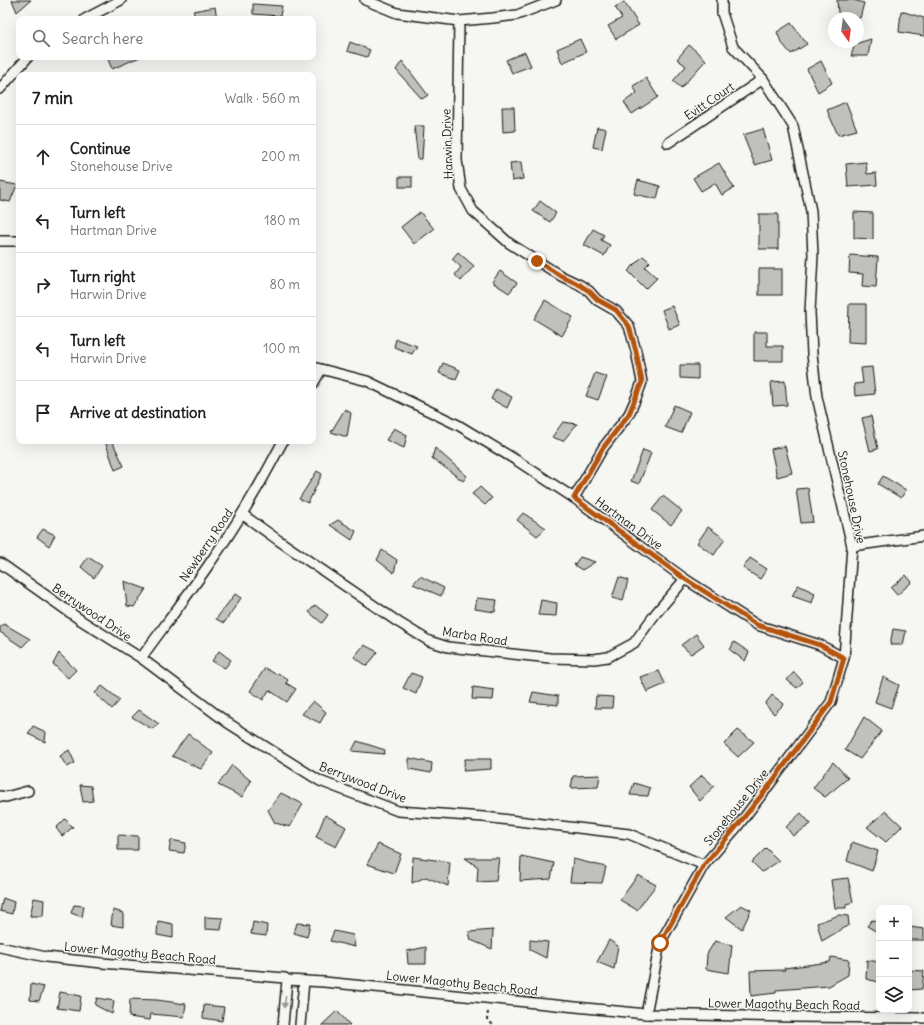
<!DOCTYPE html>
<meta charset="utf-8">
<style>
body{margin:0;font-family:Delius,sans-serif;background:#f6f6f6;color:#202124}
.controls{position:absolute;right:12px;bottom:12px;display:grid;overflow:hidden;border-radius:8px;box-shadow:0 4px 16px #0002}
.controls button{width:36px;height:36px;display:grid;place-items:center;padding:0;border:0;border-bottom:1px solid #e0e0e0;background:#fff;color:#202124;font:20px sans-serif}
.compass{position:absolute;left:828px;top:12px;width:36px;height:36px;border-radius:50%;background:#fff;box-shadow:0 4px 16px #0002;rotate:166deg}
.stop{position:absolute;width:12px;height:12px;margin:-9px;border:3px solid #b45309;border-radius:50%;background:#fff}
.stop.end{background:#b45309;border-color:#fff;box-shadow:0 1px 4px #0008}
.list{margin:0;padding:0;list-style:none}
h2{display:flex;justify-content:space-between;align-items:center;height:52px;margin:0;padding:0 16px;font-size:17px}
h2 small{font-size:13px;font-weight:400;color:#757577}
.list li{display:grid;grid-template-columns:26px 1fr auto;gap:12px;align-items:center;box-sizing:border-box;height:64px;padding:0 16px;border-top:1px solid #e0e0e0}
.list b{display:block;font-size:15px;white-space:nowrap}
.list p{margin:0;font-size:13px;white-space:nowrap;color:#757577}
.list em{font-size:13px;font-style:normal;color:#757577}
.icon{flex:none;width:22px;height:22px;fill:none;stroke:currentColor;stroke-width:2;stroke-linecap:round;stroke-linejoin:round}
.map{position:relative;flex:none;width:924px;height:1025px;overflow:hidden}
.search{position:absolute;background:#fff;box-shadow:0 4px 16px #0002;left:16px;top:16px;width:300px;height:44px;display:flex;align-items:center;gap:10px;box-sizing:border-box;padding:0 14px;border-radius:8px;color:#757577;font-size:15px}
.panel{position:absolute;background:#fff;box-shadow:0 4px 16px #0002;left:16px;top:72px;width:300px;height:372px;border-radius:8px}
.map>svg:first-child{display:block}
</style>
<div class="map">
<svg width="924" height="1025" viewBox="0 0 924 1025">
<rect width="100%" height="100%" fill="#f6f6f2"/>
<filter id="ink" filterUnits="userSpaceOnUse"><feTurbulence type="fractalNoise" baseFrequency=".025" numOctaves="2"/><feDisplacementMap in="SourceGraphic" scale="8" xChannelSelector="R" yChannelSelector="G"/><feConvolveMatrix kernelMatrix="1 2 1 2 8 2 1 2 1" color-interpolation-filters="sRGB"/></filter>
<g filter="url(#ink)">
<!-- building -->
<g fill="#c0c0bd" stroke="#1c1c1c">
<path d="M12 0H31L17 12Z"/>
<path d="M837 0H853L864 3 860 18H844L838 13Z"/>
<path d="M624 2 639 25 616 39 608 26 622 18 615 7Z"/>
<path d="M253 4 282 6 280 16 253 14Z"/>
<path d="M215 7 217 19H196L193 11Z"/>
<path d="M901 11 924 18V36L899 32Z"/>
<path d="M791 23 807 44 791 54 781 42 777 32Z"/>
<path d="M580 39 586 52 562 63 557 49Z"/>
<path d="M871 39 868 56H851L855 44Z"/>
<path d="M350 42 370 50 367 57 347 51Z"/>
<path d="M689 45 706 60 681 88 673 81 686 66 677 59Z"/>
<path d="M525 52 531 66 512 73 506 60Z"/>
<path d="M107 57H140L112 69Z"/>
<path d="M402 61 428 95 422 99 396 70Z"/>
<path d="M821 61 832 83 818 92 807 69Z"/>
<path d="M646 78 658 97 632 114 624 102 637 93 633 86Z"/>
<path d="M846 102 857 130 838 135 827 110Z"/>
<path d="M502 107H514L515 131 503 132Z"/>
<path d="M414 126H424L422 159H418Z"/>
<path d="M597 127 606 129 602 149 593 147Z"/>
<path d="M763 129 772 160 755 165 743 135Z"/>
<path d="M521 162 523 179 512 181 510 163Z"/>
<path d="M866 162 867 174 876 173 877 185 848 187 846 164Z"/>
<path d="M719 163 734 188 722 195 715 183 701 191 693 178Z"/>
<rect x="399" y="177" width="13" height="10"/>
<path d="M638 180 660 186 657 199 634 194Z"/>
<path d="M0 182 17 185 10 202 0 200Z"/>
<path d="M540 201 556 213 550 222 533 211Z"/>
<path d="M420 212 434 229 414 244 401 227Z"/>
<path d="M854 212 873 213V239L854 238Z"/>
<rect x="759" y="214" width="19" height="35"/>
<path d="M593 229 604 235 601 240 610 245 604 256 584 245Z"/>
<path d="M458 252 474 266 461 281 455 275 461 267 452 259Z"/>
<path d="M850 255 878 257 876 287 862 286 863 274 849 273Z"/>
<path d="M643 256 650 262 645 267 657 278 646 289 628 271Z"/>
<rect x="759" y="269" width="23" height="26"/>
<path d="M500 271 517 283 509 293 492 282Z"/>
<path d="M545 300 573 317 562 336 534 319Z"/>
<path d="M849 304H866V343L848 342Z"/>
<path d="M672 306 680 325 669 329 662 310Z"/>
<path d="M754 332H767V346H783V361H754Z"/>
<path d="M396 339 417 346 412 354 394 347Z"/>
<path d="M443 363 460 370 456 379 439 373Z"/>
<path d="M680 365H698V379L680 378Z"/>
<path d="M872 367 875 394 855 396 854 384 863 383 861 368Z"/>
<path d="M595 373 607 377 598 400 586 396Z"/>
<path d="M785 381 787 405 773 406 771 382Z"/>
<path d="M496 389 512 397 507 408 491 399Z"/>
<path d="M674 405 690 412 681 433 665 427Z"/>
<path d="M345 409 351 413 347 437 331 432Z"/>
<path d="M871 416 878 449 870 451 862 418Z"/>
<path d="M563 422 577 424 563 441 552 437Z"/>
<path d="M394 428 407 435 404 448 386 440Z"/>
<path d="M105 441H112L124 466 115 470Z"/>
<path d="M785 446 792 473 777 477 771 449Z"/>
<path d="M435 448 467 476 463 481 432 458Z"/>
<path d="M643 450 651 453 639 484 631 481Z"/>
<path d="M317 471 322 474 308 503 299 499Z"/>
<path d="M883 476 906 490 901 498 878 484Z"/>
<path d="M480 487 492 498 485 505 472 494Z"/>
<path d="M808 488 813 522 801 523 796 489Z"/>
<path d="M663 496 682 511 671 525 652 510Z"/>
<path d="M523 513 546 528 537 536 517 520Z"/>
<path d="M338 520 356 531 352 540 330 525Z"/>
<path d="M708 527 725 539 714 555 697 543Z"/>
<path d="M43 529 55 535 49 546 37 537Z"/>
<path d="M382 550 397 560 394 573 377 560Z"/>
<path d="M88 557 102 566 94 578 81 567Z"/>
<path d="M580 557 595 562 582 570 574 565Z"/>
<path d="M750 558 767 569 760 579 743 568Z"/>
<path d="M906 575 912 582 897 595 891 588Z"/>
<path d="M420 576 444 588 441 596 413 584Z"/>
<path d="M619 577 628 580 623 601 612 598Z"/>
<path d="M124 581 146 589 134 607 127 606Z"/>
<path d="M798 585 815 593 812 603 792 596Z"/>
<path d="M235 594 241 598 224 623 216 619Z"/>
<path d="M477 598 497 600 495 612 475 609Z"/>
<path d="M541 600 557 603 556 616 538 615Z"/>
<path d="M315 605 328 615 322 623 309 612Z"/>
<path d="M4 624 30 639 22 647 0 632V627Z"/>
<path d="M893 629 906 631 903 645H890Z"/>
<path d="M696 634 704 645 691 654 681 645Z"/>
<path d="M734 642 749 652 745 661 730 650Z"/>
<path d="M364 645 378 652 367 666 354 657Z"/>
<path d="M219 651 231 660 225 668 212 661Z"/>
<path d="M59 653 76 670 68 678 53 664Z"/>
<path d="M265 668 277 675 278 673 288 680 286 683 296 689 287 702 269 690 263 700 250 691Z"/>
<path d="M659 671 665 684 647 692 640 677Z"/>
<path d="M794 672 803 682 797 688 787 680Z"/>
<path d="M411 673 422 677 416 694 403 688Z"/>
<path d="M883 677 899 685 891 708 875 702Z"/>
<path d="M102 686 120 700 112 709 95 693Z"/>
<path d="M473 687 494 690 493 700 472 699Z"/>
<path d="M533 692 558 696V705L530 702Z"/>
<path d="M772 695 784 704 774 714 765 704Z"/>
<path d="M596 696 613 697 612 708H595Z"/>
<path d="M313 701 326 712 320 723 302 714Z"/>
<path d="M139 710 159 724 152 729 132 717Z"/>
<path d="M864 717 882 731 860 759 845 750Z"/>
<path d="M33 726 46 732 45 742 28 734Z"/>
<path d="M738 730 754 742 738 757 724 744Z"/>
<path d="M188 734 213 753 201 769 172 756Z"/>
<path d="M357 741 385 750 384 754 352 751Z"/>
<path d="M69 750 75 763 67 767 60 756Z"/>
<path d="M409 758 432 763 431 773 409 769Z"/>
<path d="M465 759H491V769L463 771Z"/>
<path d="M833 762 848 778 825 797 813 788Z"/>
<path d="M232 765 251 781 242 797 218 785Z"/>
<path d="M600 775 598 787 571 788 573 776Z"/>
<path d="M702 775 714 786 700 801 689 787Z"/>
<path d="M634 783 650 788 648 796 630 795Z"/>
<path d="M80 785 91 786 93 801 83 802Z"/>
<path d="M281 793 303 804 290 827 275 823 268 810Z"/>
<path d="M886 811 902 826 886 842 867 827Z"/>
<path d="M801 813 811 824 793 836 786 827Z"/>
<path d="M325 815 346 827 336 847 316 837Z"/>
<path d="M65 819 73 827 62 836 56 828Z"/>
<path d="M118 835 138 836V850H118Z"/>
<path d="M171 840 186 843 184 853 169 851Z"/>
<path d="M852 842 878 851 872 871 847 861Z"/>
<path d="M378 844 401 854 394 873 367 864Z"/>
<path d="M766 848 779 861 762 872 752 862Z"/>
<path d="M521 856 554 863 551 879 520 881Z"/>
<path d="M413 857 450 862 448 886 426 877 412 883Z"/>
<path d="M465 858H499L496 881 477 882 478 867Z"/>
<path d="M573 859 606 867 602 883 570 882Z"/>
<path d="M638 875 656 885 637 910 620 900Z"/>
<path d="M848 878 853 902 846 904V908H835L831 880Z"/>
<path d="M3 898 14 902 12 914 0 911Z"/>
<path d="M34 898 44 900 43 916H30Z"/>
<path d="M74 905 84 906 82 917 71 913Z"/>
<path d="M741 905 751 910 742 929 726 917Z"/>
<path d="M113 910 123 913V927L111 925Z"/>
<path d="M839 915 848 916 849 925 822 941 817 923Z"/>
<path d="M205 917 223 918 221 930 205 929Z"/>
<path d="M872 920 879 921V933L867 926Z"/>
<path d="M158 921 173 924V938L157 935Z"/>
<path d="M253 922 267 925 266 936 251 934Z"/>
<path d="M297 923 310 924 307 937 294 933Z"/>
<path d="M910 927 924 929V940H910Z"/>
<path d="M493 930 492 949 471 940 469 932Z"/>
<path d="M334 931 353 935 355 947 330 941Z"/>
<path d="M530 940 548 942 546 958 530 950Z"/>
<path d="M609 940 618 946 614 969 597 962Z"/>
<path d="M715 941 732 945 729 973 706 969 707 954Z"/>
<path d="M426 947V964H408L407 951Z"/>
<path d="M831 957 849 960 848 975 829 986 776 990V993L751 996 750 971 785 970 784 968 830 962Z"/>
<path d="M867 960 879 962V982L866 979Z"/>
<path d="M909 970 924 971 922 989 909 990Z"/>
<path d="M31 984 44 987 39 1001 30 1000Z"/>
<path d="M60 992 81 996 79 1011 57 1008Z"/>
<path d="M97 998 114 1001 112 1014 95 1005Z"/>
<path d="M130 999 157 1000 186 1004 184 1017 151 1014 150 1020 129 1017Z"/>
<path d="M204 1005 224 1007 222 1021 203 1018Z"/>
<path d="M337 1011 350 1025H322Z"/>
</g>
<g fill="none" stroke-linecap="round" stroke-linejoin="round">
<!-- street casing -->
<g stroke="#1c1c1c" stroke-width="12">
<g id="street">
<path d="M365 0 397 13 459 21 493 18 517 15 556 0"/>
<path d="M85 19 121 0"/>
<path d="M459 21 457 160 461 189 473 211 509 243 561 276 580 285 589 291 597 300 616 311 629 326 636 351 642 382 637 396 629 414 603 448 574 498"/>
<path d="M0 89 28 57"/>
<path d="M668 143 763 79"/>
<path d="M0 241H19"/>
<path d="M313 367 367 381 458 425 516 460 574 498 685 579 757 625 820 645 844 658"/>
<path d="M313 384 321 370"/>
<path d="M242 514 278 540 398 622 429 641 448 647 550 658 594 659 608 657 634 643 656 613 685 579"/>
<path d="M852 546 924 536"/>
<path d="M0 563 82 621 141 658 228 723 320 781 398 811 484 817 629 834 704 865"/>
<path d="M141 658C179 606 220 553 252 497 263 479 273 460 283 441"/>
<path d="M0 796 6 797 28 791"/>
<path d="M0 947 46 957 102 963 285 978 287 980 324 982 646 1014 791 1017 924 1018"/>
<path d="M646 1014 660 943 704 865 737 827 769 785 831 702 844 658 852 546 817 397 812 354 810 312 813 255 811 211 793 126 763 79 733 47 722 13V0"/>
<path d="M283 1025 287 980"/>
<path d="M300 1025 304 981"/>
</g>
</g>
<!-- path -->
<path stroke="#1c1c1c" stroke-width="2" stroke-dasharray="3 3" stroke-linecap="butt" d="M488 1012 487 1019 493 1025"/>
<!-- street -->
<use href="#street" stroke="#f6f6f2" stroke-width="9"/>
</g>
<!-- one-way arrows -->
<defs><path id="oneway-solid" d="M-6-.8H1V-3.2L6.5 0L1 3.2V.8H-6Z"/></defs>
<use fill="#949492" href="#oneway-solid" transform="translate(285 1002) rotate(96)"/>
</g>
<g fill="none" stroke-linecap="round" stroke-linejoin="round" filter="url(#ink)">
<!-- route -->
<path stroke="#b45309" stroke-width="5" d="M537 261 561 276 580 285 589 291 598 300 616 310 629 326 636 351 642 382 629 414 603 448 574 498 685 579 757 625 820 645 844 658 831 702 769 786 737 826 704 865 660 943"/>
</g>
<g text-anchor="middle" dominant-baseline="central" stroke-width="3" stroke-linejoin="round" paint-order="stroke">
<!-- street labels -->
<g font-size="12" fill="#1c1c1c" stroke="#f6f6f2">
<text transform="translate(709 101) rotate(-34)">Evitt Court</text>
<text transform="translate(447 144) rotate(-92)">Harwin Drive</text>
<text transform="translate(852 497) rotate(78)">Stonehouse Drive</text>
<text transform="translate(629 523) rotate(36)">Hartman Drive</text>
<text transform="translate(206 545) rotate(-56)">Newberry Road</text>
<text transform="translate(92 612) rotate(34)">Berrywood Drive</text>
<text transform="translate(475 636) rotate(9)">Marba Road</text>
<text transform="translate(363 782) rotate(21)">Berrywood Drive</text>
<text transform="translate(736 807) rotate(-51)">Stonehouse Drive</text>
<text transform="translate(140 953) rotate(5)">Lower Magothy Beach Road</text>
<text transform="translate(462 983) rotate(6)">Lower Magothy Beach Road</text>
<text transform="translate(784 1004) rotate(1)">Lower Magothy Beach Road</text>
</g>
</g>
</svg>
<div class="controls">
<button>+</button>
<button>−</button>
<button><svg class="icon" aria-label="layers" viewBox="0 0 24 24"><path d="M12 4l9 5-9 5-9-5zM3 14l9 5 9-5"/></svg></button>
</div>
<svg class="compass" viewBox="-18 -18 36 36"><path d="M0-13l5 13h-10z" fill="#e53935"/><path d="M0 13l5-13h-10z" fill="#757577"/></svg>
<div class="stop" style="left:660px;top:943px"></div>
<div class="stop end" style="left:537px;top:261px"></div>
<div class="search"><svg class="icon" aria-label="search" viewBox="0 0 24 24"><circle cx="10" cy="10" r="6"/><path d="M15 15l6 6"/></svg>Search here</div>
<section class="panel">
<h2>7 min<small>Walk · 560 m</small></h2>
<ul class="list">
<li><svg class="icon" aria-label="ahead" viewBox="0 0 24 24"><path d="M12 20V5M6 11l6-6 6 6"/></svg><div><b>Continue</b><p>Stonehouse Drive</p></div><em>200 m</em></li>
<li><svg class="icon" aria-label="left" viewBox="0 0 24 24"><path d="M17 20v-9H6M10 6l-5 5 5 5"/></svg><div><b>Turn left</b><p>Hartman Drive</p></div><em>180 m</em></li>
<li><svg class="icon" aria-label="right" viewBox="0 0 24 24"><path d="M7 20v-9h11M14 6l5 5-5 5"/></svg><div><b>Turn right</b><p>Harwin Drive</p></div><em>80 m</em></li>
<li><svg class="icon" aria-label="left" viewBox="0 0 24 24"><path d="M17 20v-9H6M10 6l-5 5 5 5"/></svg><div><b>Turn left</b><p>Harwin Drive</p></div><em>100 m</em></li>
<li><svg class="icon" aria-label="arrive" viewBox="0 0 24 24"><path d="M6 21V4h12l-3 4 3 4H6"/></svg><div><b>Arrive at destination</b></div></li>
</ul>
</section>
</div>
